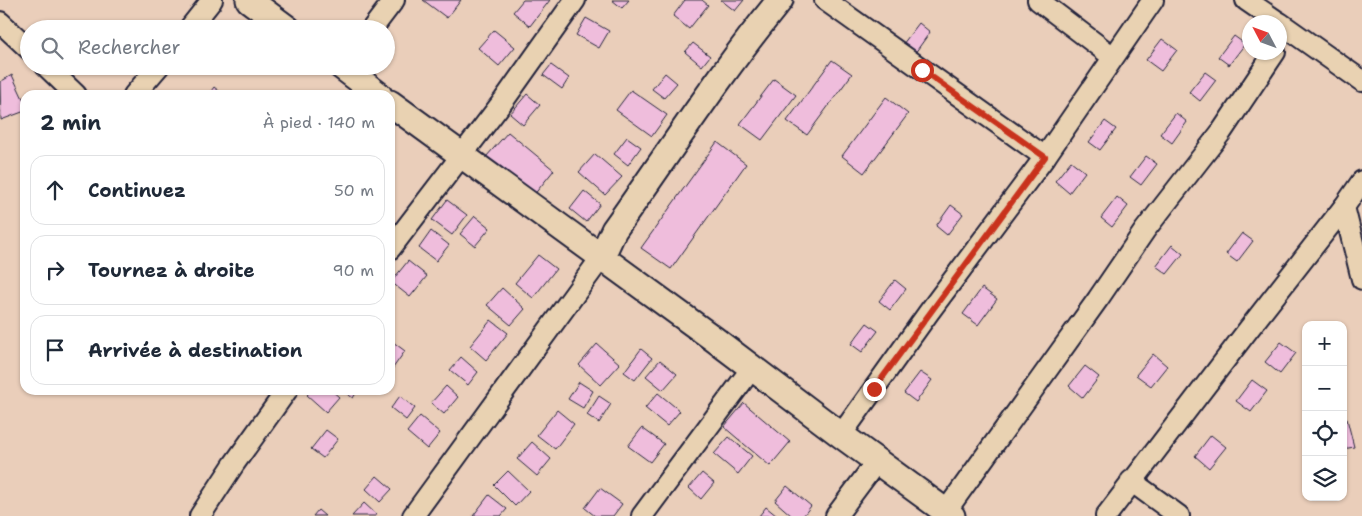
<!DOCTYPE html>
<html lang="fr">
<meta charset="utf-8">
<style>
body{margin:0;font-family:"Shantell Sans",sans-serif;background:#f2f2f3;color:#1f2937}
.controls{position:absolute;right:15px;bottom:15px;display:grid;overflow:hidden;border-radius:10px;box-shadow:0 1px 4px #0004}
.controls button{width:45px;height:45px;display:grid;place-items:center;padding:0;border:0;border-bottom:1px solid #e0e1e3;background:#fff;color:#1f2937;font:25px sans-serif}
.compass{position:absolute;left:1242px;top:15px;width:45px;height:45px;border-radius:50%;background:#fff;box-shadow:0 1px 4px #0004;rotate:311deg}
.stop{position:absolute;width:15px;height:15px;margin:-11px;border:4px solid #c8321e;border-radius:50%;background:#fff}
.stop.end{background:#c8321e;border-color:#fff;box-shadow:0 1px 5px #0008}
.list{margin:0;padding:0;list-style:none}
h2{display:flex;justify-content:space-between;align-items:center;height:65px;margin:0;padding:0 20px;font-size:21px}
h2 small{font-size:16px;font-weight:400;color:#747a83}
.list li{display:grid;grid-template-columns:32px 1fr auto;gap:15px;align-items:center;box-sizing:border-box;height:70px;margin:0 10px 10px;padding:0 10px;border:1px solid #e0e1e3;border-radius:15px}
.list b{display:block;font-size:19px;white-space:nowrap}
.list em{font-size:16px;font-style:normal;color:#747a83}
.icon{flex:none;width:28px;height:28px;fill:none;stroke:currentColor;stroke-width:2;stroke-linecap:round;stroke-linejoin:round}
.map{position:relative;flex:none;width:1362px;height:516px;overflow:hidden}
.search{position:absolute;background:#fff;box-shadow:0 1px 4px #0004;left:20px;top:20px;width:375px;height:55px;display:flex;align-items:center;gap:12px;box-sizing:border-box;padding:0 18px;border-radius:28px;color:#747a83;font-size:19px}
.panel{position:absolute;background:#fff;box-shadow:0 1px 4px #0004;left:20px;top:90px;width:375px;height:305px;border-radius:15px}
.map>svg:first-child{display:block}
</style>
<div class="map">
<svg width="1362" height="516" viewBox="0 0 1362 516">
<rect width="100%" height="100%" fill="#eaceba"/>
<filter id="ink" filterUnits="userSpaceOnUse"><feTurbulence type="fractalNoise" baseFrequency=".02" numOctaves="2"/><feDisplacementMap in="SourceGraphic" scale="10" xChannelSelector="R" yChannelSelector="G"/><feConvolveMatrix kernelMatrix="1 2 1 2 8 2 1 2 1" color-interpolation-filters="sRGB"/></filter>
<g filter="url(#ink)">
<!-- building -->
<g fill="#efbddc" stroke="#22223b">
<path d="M423 0H461L447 18Z"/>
<path d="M523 0H550L530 26 513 12Z"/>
<path d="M612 0H629L622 8Z"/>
<path d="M685 0H702L708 5 689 29 673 16Z"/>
<path d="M721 0H744L735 11Z"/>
<path d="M586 18 609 31 599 48 576 35Z"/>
<path d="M919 23 930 32 915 53 903 44Z"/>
<path d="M494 30 515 47 499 66 478 48Z"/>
<path d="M1234 36 1245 44 1229 65 1218 57Z"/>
<path d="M1162 39 1177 50 1161 71 1146 60Z"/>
<path d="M693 43 710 56 702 66 685 52Z"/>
<path d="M832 60 852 74 807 135 787 121Z"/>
<path d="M551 65 569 78 562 89 543 75Z"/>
<path d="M1205 72 1216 80 1200 101 1189 92Z"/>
<path d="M665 73 677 83 664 98 652 89Z"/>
<path d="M12 75 25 103V111L1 120 0 82Z"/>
<path d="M774 79 796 95 762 140 740 124Z"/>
<path d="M214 87 224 95H208Z"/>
<path d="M631 90 667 115 652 136 616 110Z"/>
<path d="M527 94 540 105 523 125 510 114Z"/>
<path d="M886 97 908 114 864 173 842 156Z"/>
<path d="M1176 113 1187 122 1172 143 1160 134Z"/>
<path d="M1105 121 1116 129 1100 150 1089 142Z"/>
<path d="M508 132 554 170 533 196 486 157Z"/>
<path d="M627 137 641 147 628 165 614 154Z"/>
<path d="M717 142 746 164 671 269 641 248Z"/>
<path d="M595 154 622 177 605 195 579 172Z"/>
<path d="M1146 156 1157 164 1141 185 1130 177Z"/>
<path d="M1071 161 1085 172 1069 193 1055 181Z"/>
<path d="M584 191 600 204 586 222 570 209Z"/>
<path d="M1117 197 1128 206 1112 227 1101 218Z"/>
<path d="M447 200 467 215 452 235 432 220Z"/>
<path d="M951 205 963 214 947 235 936 226Z"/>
<path d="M475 216 490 228 475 246 460 234Z"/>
<path d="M431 231 449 245 436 261 419 248Z"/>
<path d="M1242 233 1253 241 1237 262 1226 254Z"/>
<path d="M1172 245 1183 254 1167 274 1156 266Z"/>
<path d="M538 255 556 269 533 298 515 283Z"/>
<path d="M408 261 427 276 410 297 391 282Z"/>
<path d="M895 280 906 289 890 310 879 301Z"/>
<path d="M502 288 525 309 511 325 487 305Z"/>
<path d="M982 288 997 299 978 325 963 314Z"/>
<path d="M491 320 508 333 486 360 470 346Z"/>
<path d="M867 323 878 331 862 352 851 344Z"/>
<path d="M393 342 405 351 393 368 390 366V347Z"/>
<path d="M1281 342 1296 353 1280 374 1265 362Z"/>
<path d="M597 344 620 364 601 385 579 365Z"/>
<path d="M641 349 652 358 635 380 624 372Z"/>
<path d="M1153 354 1167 366 1151 386 1136 375Z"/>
<path d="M461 357 478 372 468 385 450 370Z"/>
<path d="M660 360 677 374 663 390 646 376Z"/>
<path d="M1085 366 1099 377 1083 398 1069 386Z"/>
<path d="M920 372 932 380 916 402 904 393Z"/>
<path d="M1252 380 1267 391 1251 412 1236 401Z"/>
<path d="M579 382 593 391 583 408 568 399Z"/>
<path d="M446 386 458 397 444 414 431 403Z"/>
<path d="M312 390H331L339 397 326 412 307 395Z"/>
<path d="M344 390H358L353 398 343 391Z"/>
<path d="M658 393 680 411 667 426 645 408Z"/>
<path d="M400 396 415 408 406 420 391 408Z"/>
<path d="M599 396 611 404 599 423 587 415Z"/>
<path d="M744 403 790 442 770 466 724 427Z"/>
<path d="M557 410 574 424 555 449 537 435Z"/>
<path d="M420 416 440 433 427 449 407 432Z"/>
<path d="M1347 419 1354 447 1343 449V420Z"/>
<path d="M642 428 664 444 650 462 628 446Z"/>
<path d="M326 430 338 439 323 458 311 449Z"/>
<path d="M1211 435 1226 447 1209 468 1195 456Z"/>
<path d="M729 437 752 456 738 474 714 454Z"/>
<path d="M532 442 551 459 537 476 517 459Z"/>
<path d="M508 471 529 491 515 506 494 485Z"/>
<path d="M702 473 714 483 701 499 689 488Z"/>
<path d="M377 476 392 489 380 502 366 489Z"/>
<path d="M787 486 811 506 803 516H792L775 501Z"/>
<path d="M600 488 622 504 613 516H595L585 508Z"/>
<path d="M489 495 507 509 501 516H473Z"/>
<path d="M364 503 377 515 376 516H352Z"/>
<path d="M766 507 777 516H759Z"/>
<path d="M318 510 325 516H313Z"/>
</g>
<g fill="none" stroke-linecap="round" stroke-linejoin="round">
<!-- minor casing -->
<g stroke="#22223b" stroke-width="24">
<g id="minor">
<path d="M825 0 1045 157"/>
<path d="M1038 0 1113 57"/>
<path d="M1246 0 1278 22"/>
<path d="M0 22 29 49"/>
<path d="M1280 23 1362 81"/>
<path d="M189 29 212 0"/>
<path d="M372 29 394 0"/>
<path d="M46 66 76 95"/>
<path d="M134 95 159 66"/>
<path d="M1344 207 1362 279"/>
<path d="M390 249 504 100 575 0"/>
<path d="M841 435 929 312 1045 157 1153 0"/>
<path d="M1131 481 1179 516"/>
<path d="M946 511 1098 299 1145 230 1222 131 1275 52"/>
<path d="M200 516 234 464 287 390"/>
<path d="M413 516 601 258"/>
<path d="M642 516 752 368"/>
<path d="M836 516 877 461"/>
<path d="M1106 516 1248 330 1344 207 1362 181"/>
</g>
</g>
<!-- tertiary casing -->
<g stroke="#22223b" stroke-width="29">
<g id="tertiary">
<path d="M249 0 288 29"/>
<path d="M341 66 379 95"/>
<path d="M390 103 714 339 841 435 952 516"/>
<path d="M601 258 614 230C669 153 720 73 780 0"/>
</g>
</g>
<!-- minor -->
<use href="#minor" stroke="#e9d2b2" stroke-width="20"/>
<!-- tertiary -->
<use href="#tertiary" stroke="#e9d2b2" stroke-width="25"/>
</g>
</g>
<g fill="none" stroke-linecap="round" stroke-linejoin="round" filter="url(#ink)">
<!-- route -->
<path stroke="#c8321e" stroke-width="6" d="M874 389 1045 157 922 70"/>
</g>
</svg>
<div class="controls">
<button>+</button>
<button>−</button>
<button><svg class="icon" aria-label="locate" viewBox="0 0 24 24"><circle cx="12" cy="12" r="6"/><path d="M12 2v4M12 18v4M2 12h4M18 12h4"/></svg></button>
<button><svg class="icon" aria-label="layers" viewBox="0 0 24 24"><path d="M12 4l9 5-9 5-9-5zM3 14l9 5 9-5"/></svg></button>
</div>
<svg class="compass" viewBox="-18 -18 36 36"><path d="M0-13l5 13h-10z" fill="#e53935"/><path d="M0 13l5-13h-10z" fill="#747a83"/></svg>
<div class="stop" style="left:922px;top:70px"></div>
<div class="stop end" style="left:874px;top:389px"></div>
<div class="search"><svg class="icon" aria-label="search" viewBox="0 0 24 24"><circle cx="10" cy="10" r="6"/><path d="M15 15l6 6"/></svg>Rechercher</div>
<section class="panel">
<h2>2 min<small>À pied · 140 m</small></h2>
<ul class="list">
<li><svg class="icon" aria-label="ahead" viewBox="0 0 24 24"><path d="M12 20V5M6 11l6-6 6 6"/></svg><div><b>Continuez</b></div><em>50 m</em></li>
<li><svg class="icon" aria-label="right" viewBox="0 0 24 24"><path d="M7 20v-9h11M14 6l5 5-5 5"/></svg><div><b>Tournez à droite</b></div><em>90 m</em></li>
<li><svg class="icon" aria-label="arrive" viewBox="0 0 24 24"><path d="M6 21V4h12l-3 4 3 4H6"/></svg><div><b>Arrivée à destination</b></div></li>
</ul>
</section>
</div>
